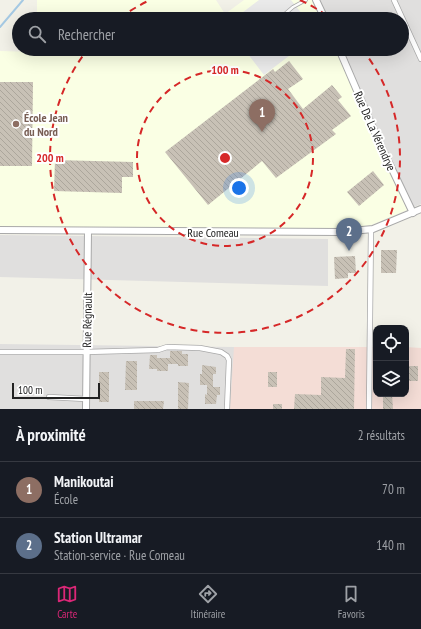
<!DOCTYPE html>
<html lang="fr">
<meta charset="utf-8">
<style>
body{margin:0;font-family:"PT Sans Narrow",sans-serif;background:#242831;color:#f1f3f6}
.controls{position:absolute;right:12px;bottom:12px;display:grid;overflow:hidden;border-radius:8px;box-shadow:0 4px 16px #0002}
.controls button{width:36px;height:36px;display:grid;place-items:center;padding:0;border:0;border-bottom:1px solid #363941;background:#171b24;color:#f1f3f6;font:20px sans-serif}
.scale{position:absolute;left:12px;bottom:10px;width:88px;box-sizing:border-box;padding-left:4px;border:2px solid #222;border-top:0;font-size:11px;line-height:14px;white-space:nowrap;color:#222;-webkit-text-stroke:3px #fff;paint-order:stroke}
.you{position:absolute;left:239px;top:188px;width:14px;height:14px;margin:-10px;border:3px solid #fff;border-radius:50%;background:#1a73e8;box-shadow:0 0 0 6px #1a73e833}
.badge{display:grid;place-items:center;width:26px;height:26px;border-radius:50%;background:#db2777;color:#fff;font-size:13px;font-weight:700}
.pin{position:absolute;translate:-50% -33px;filter:drop-shadow(0 1px 2px #0008)}
.pin::after{content:'';position:absolute;top:21px;width:14px;height:12px;background:inherit;clip-path:polygon(0 0,100% 0,50% 100%)}
.list{margin:0;padding:0;list-style:none}
h2{display:flex;justify-content:space-between;align-items:center;height:52px;margin:0;padding:0 16px;font-size:17px}
h2 small{font-size:13px;font-weight:400;color:#9ea1a6}
.list li{display:grid;grid-template-columns:26px 1fr auto;gap:12px;align-items:center;box-sizing:border-box;height:56px;padding:0 16px;border-top:1px solid #363941}
.list b{display:block;font-size:15px;white-space:nowrap}
.list p{margin:0;font-size:13px;white-space:nowrap;color:#9ea1a6}
.list em{font-size:13px;font-style:normal;color:#9ea1a6}
.icon{flex:none;width:22px;height:22px;fill:none;stroke:currentColor;stroke-width:2;stroke-linecap:round;stroke-linejoin:round}
.map{position:relative;flex:none;width:421px;height:409px;overflow:hidden}
.search{position:absolute;background:#171b24;box-shadow:0 4px 16px #0002;left:12px;right:12px;top:12px;height:44px;display:flex;align-items:center;gap:10px;box-sizing:border-box;padding:0 14px;border-radius:22px;color:#9ea1a6;font-size:15px}
.sheet{height:164px;background:#171b24}
nav{display:flex;justify-content:space-around;align-items:center;box-sizing:border-box;height:56px;border-top:1px solid #363941;background:#171b24;font-size:11px;color:#9ea1a6}
nav a{display:grid;justify-items:center;gap:2px}
nav .on{color:#db2777}
.map>svg:first-child{display:block}
</style>
<div class="map">
<svg width="421" height="409" viewBox="0 0 421 409">
<defs>
<pattern id="building-back-hatch" width="6" height="6" patternUnits="userSpaceOnUse"><rect width="6" height="6" fill="#c8c1b6"/><path d="M-1 5l2 2M0 0l6 6M5-1l2 2" fill="none" stroke="#aca69c"/></pattern>
</defs>
<rect width="100%" height="100%" fill="#f2f1e8"/>
<!-- residential -->
<g fill="#e0dfde">
<path d="M315 0H421V204L407 210 338 49H402V19H324Z"/>
<path d="M0 235 328 239V286L0 277Z"/>
<path d="M0 344 234 347V409H0Z"/>
</g>
<!-- commercial -->
<path fill="#f4ddd6" d="M234 347H376V394H406V347L421 348V409H230Z"/>
<!-- education -->
<g fill="#faffe4">
<path d="M37 0H216L225 14 244 0H313L321 19H37Z"/>
<path d="M36 49H335L407 210 371 225 340 229 0 227V51L36 52Z"/>
</g>
<!-- parking -->
<g fill="#eaeaea">
<path d="M259 0H291L306 19H234Z"/>
<path d="M244 49H298L264 75Z"/>
</g>
<g fill="none" stroke-linecap="round" stroke-linejoin="round">
<!-- stream -->
<path stroke="#a5c9e3" stroke-width="2" d="M0 27 23 0"/>
</g>
<!-- building -->
<g fill="url(#building-back-hatch)">
<path d="M289 61 303 79 288 89 303 109 332 85 342 97 338 100 351 116 332 130 336 134 276 178 262 161 208 205 165 152 273 69 275 72Z"/>
<path d="M0 82H33L32 166H0Z"/>
<path d="M55 160 133 162V177H122V193L54 191Z"/>
<path d="M373 171 384 185 359 206 347 192Z"/>
<path d="M381 250H397L396 273H381Z"/>
<path d="M355 256 356 273H348V278L335 279 334 257Z"/>
<path d="M346 349H355L354 409H294L295 394 321 395V377L345 378Z"/>
<path d="M170 351H182V354H188V366H178V364H168V371H157V369H149L150 355H157V358H170Z"/>
<path d="M126 361H137V390H125Z"/>
<path d="M202 365 216 367V374H213V387H220V395H217L216 404H205V394L207 395V385H200V374H202Z"/>
<rect x="409" y="366" width="9" height="15"/>
<rect x="99" y="372" width="10" height="30"/>
<rect x="268" y="372" width="9" height="15"/>
<path d="M178 382 189 383 188 409H178Z"/>
<path d="M383 394H392L393 409H383Z"/>
<path d="M134 401H164L163 409H134Z"/>
<rect x="273" y="404" width="9" height="5"/>
</g>
<g fill="none" stroke-linecap="round" stroke-linejoin="round">
<!-- service casing -->
<g stroke="#a9a9a9" stroke-width="4">
<path id="service" d="M279 19 293 7 306 0"/>
</g>
<!-- minor casing -->
<g stroke="#a9a9a9" stroke-width="6">
<g id="minor">
<path d="M394 0 421 59"/>
<path d="M0 352H86L158 350 167 347 200 348 221 352 227 356 229 360 227 409"/>
<path d="M49 397 86 399"/>
<path d="M369 409 371 229"/>
</g>
</g>
<!-- tertiary casing -->
<g stroke="#a9a9a9" stroke-width="8">
<g id="tertiary">
<path d="M316 0 325 19"/>
<path d="M339 49 380 144 413 213"/>
<path d="M0 230 341 232 373 229 421 209"/>
<path d="M86 409 88 231"/>
</g>
</g>
<!-- service -->
<use href="#service" stroke="#fff" stroke-width="2.5"/>
<!-- minor -->
<use href="#minor" stroke="#fff" stroke-width="4.5"/>
<!-- tertiary -->
<use href="#tertiary" stroke="#fff" stroke-width="6"/>
</g>
<!-- distance rings -->
<g fill="none" stroke="#d62828" stroke-width="2" stroke-dasharray="7 5">
<circle cx="225" cy="158" r="88"/>
<path d="M120 18A175 175 0 0 1 150 0M300 0A175 175 0 0 1 330 18M362 49A175 175 0 1 1 88 49"/>
</g>
<!-- markers -->
<circle fill="#8d6e63" stroke="#fff" stroke-width="1.5" cx="16" cy="124" r="4"/>
<g text-anchor="middle" dominant-baseline="central" stroke-width="4" stroke-linejoin="round" paint-order="stroke">
<!-- education labels -->
<g font-size="12" font-weight="bold" fill="#785e54" stroke="#fff" text-anchor="start">
<text x="24" y="117">École Jean<tspan x="24" dy="14">du Nord</tspan></text>
</g>
<!-- street labels -->
<g font-size="12" fill="#222" stroke="#fff">
<text transform="translate(375 131) rotate(66)">Rue De La Vérendrye</text>
<text x="213" y="232">Rue Comeau</text>
<text transform="translate(87 320) rotate(-89)">Rue Régnault</text>
</g>
</g>
<circle cx="225" cy="158" r="6" fill="#d62828" stroke="#fff" stroke-width="2"/>
<g font-size="12" text-anchor="middle" font-weight="bold" fill="#d62828" stroke="#fff" stroke-width="4" stroke-linejoin="round" paint-order="stroke">
<text x="225" y="74">100 m</text>
<text x="50" y="162">200 m</text>
</g>
</svg>
<div class="controls">
<button><svg class="icon" aria-label="locate" viewBox="0 0 24 24"><circle cx="12" cy="12" r="6"/><path d="M12 2v4M12 18v4M2 12h4M18 12h4"/></svg></button>
<button><svg class="icon" aria-label="layers" viewBox="0 0 24 24"><path d="M12 4l9 5-9 5-9-5zM3 14l9 5 9-5"/></svg></button>
</div>
<div class="scale">100 m</div>
<div class="you"></div>
<div class="pin badge" style="left:262px;top:132px;background:#8d6e63">1</div>
<div class="pin badge" style="left:349px;top:251px;background:#5c6f8a">2</div>
<div class="search"><svg class="icon" aria-label="search" viewBox="0 0 24 24"><circle cx="10" cy="10" r="6"/><path d="M15 15l6 6"/></svg>Rechercher</div>
</div>
<section class="sheet">
<h2>À proximité<small>2 résultats</small></h2>
<ul class="list">
<li><span class="badge" style="background:#8d6e63">1</span><div><b>Manikoutai</b><p>École</p></div><em>70 m</em></li>
<li><span class="badge" style="background:#5c6f8a">2</span><div><b>Station Ultramar</b><p>Station-service · Rue Comeau</p></div><em>140 m</em></li>
</ul>
</section>
<nav>
<a class="on"><svg class="icon" aria-label="map" viewBox="0 0 24 24"><path d="M3 6l6-2 6 2 6-2v14l-6 2-6-2-6 2zM9 4v14M15 6v14"/></svg>Carte</a>
<a><svg class="icon" aria-label="directions" viewBox="0 0 24 24"><path d="M12 3l9 9-9 9-9-9zM9 14v-3h6M13 9l2 2-2 2"/></svg>Itinéraire</a>
<a><svg class="icon" aria-label="saved" viewBox="0 0 24 24"><path d="M7 4h10v16l-5-4-5 4z"/></svg>Favoris</a>
</nav>
